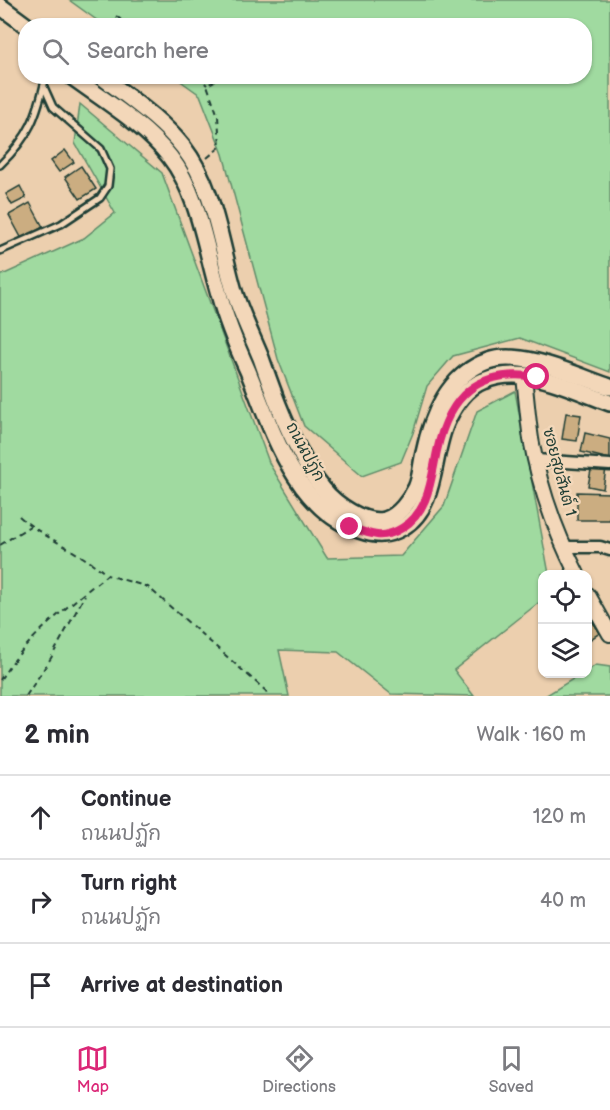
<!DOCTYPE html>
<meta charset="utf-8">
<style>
body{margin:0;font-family:"Balsamiq Sans","Playpen Sans Thai",sans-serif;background:#f2f2f3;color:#2b2b33}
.controls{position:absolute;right:18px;bottom:18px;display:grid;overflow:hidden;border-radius:12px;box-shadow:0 2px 4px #0004}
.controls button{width:54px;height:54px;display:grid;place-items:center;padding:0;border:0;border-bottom:2px solid #e1e1e2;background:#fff;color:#2b2b33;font:30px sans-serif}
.stop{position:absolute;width:18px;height:18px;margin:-14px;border:4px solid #db2777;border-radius:50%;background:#fff}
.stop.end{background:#db2777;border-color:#fff;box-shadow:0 2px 6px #0008}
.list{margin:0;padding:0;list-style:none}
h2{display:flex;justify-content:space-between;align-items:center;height:78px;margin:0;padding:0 24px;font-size:26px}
h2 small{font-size:20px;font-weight:400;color:#7c7c81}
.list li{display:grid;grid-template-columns:39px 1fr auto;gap:18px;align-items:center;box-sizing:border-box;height:84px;padding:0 24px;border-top:2px solid #e1e1e2}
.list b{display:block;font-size:22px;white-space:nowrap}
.list p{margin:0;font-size:20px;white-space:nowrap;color:#7c7c81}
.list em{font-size:20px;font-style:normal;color:#7c7c81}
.icon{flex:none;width:33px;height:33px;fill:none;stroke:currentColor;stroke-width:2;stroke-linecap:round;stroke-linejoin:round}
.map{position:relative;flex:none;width:610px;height:696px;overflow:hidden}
.search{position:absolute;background:#fff;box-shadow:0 2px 4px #0004;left:18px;right:18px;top:18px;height:66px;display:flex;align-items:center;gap:15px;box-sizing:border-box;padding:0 21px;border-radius:24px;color:#7c7c81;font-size:22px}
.sheet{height:330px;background:#fff}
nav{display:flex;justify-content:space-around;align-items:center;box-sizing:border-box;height:84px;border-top:2px solid #e1e1e2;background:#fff;font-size:16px;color:#7c7c81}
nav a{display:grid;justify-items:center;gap:3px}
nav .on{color:#db2777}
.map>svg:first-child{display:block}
</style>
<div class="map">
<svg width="610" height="696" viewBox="0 0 610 696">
<rect width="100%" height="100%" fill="#eccfae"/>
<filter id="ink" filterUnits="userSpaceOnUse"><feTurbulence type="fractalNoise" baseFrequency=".0167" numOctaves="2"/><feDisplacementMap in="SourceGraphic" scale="12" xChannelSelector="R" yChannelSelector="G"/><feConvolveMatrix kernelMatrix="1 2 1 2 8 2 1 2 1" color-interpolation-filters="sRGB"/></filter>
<g filter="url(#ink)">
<!-- green -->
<g fill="#a0daa0" stroke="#608c6a" stroke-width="1.5">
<path d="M69 0H610V372L520 338 453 356 427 386 413 433 401 462 362 476 304 426 278 359 223 154 200 95 175 77 584 76V26H105Z"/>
<path d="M80 104 162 173 270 465 327 558 401 556 444 506 477 411 515 391 549 574H542V600L454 670 474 696 391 694 338 652 279 650 289 696H0V276L84 238 115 213 75 143Z"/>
<path d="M596 665 610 667V696H545L581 674H588V670Z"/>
</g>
<!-- building -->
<g fill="#cbad81" stroke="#1f3d34" stroke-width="1.5">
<path d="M65 150 74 162 59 172 51 161Z"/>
<path d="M81 166 96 189 80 199 65 177Z"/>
<path d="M20 186 26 198 12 205 6 194Z"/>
<path d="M30 203 43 227 22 239 9 215Z"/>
<path d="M566 413 581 415 577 441 562 439Z"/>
<path d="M585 433 610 439V459L581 452Z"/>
<path d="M592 465 606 468 603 489 588 486Z"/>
<path d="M577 492 610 493V520H577Z"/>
<path d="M588 615 600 633 589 640 588 637Z"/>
</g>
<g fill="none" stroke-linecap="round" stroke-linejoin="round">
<!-- service casing -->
<g stroke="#1f3d34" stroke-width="10">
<g id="service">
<path d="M0 165C30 136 37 116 46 76"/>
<path d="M0 251 61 224 100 198 108 186 110 169 101 149 53 107 44 87"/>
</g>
</g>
<!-- minor casing -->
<g stroke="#1f3d34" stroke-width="15">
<g id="minor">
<path d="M536 460 610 465"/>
<path d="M564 547H600L610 550"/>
</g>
</g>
<!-- tertiary casing -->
<g stroke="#1f3d34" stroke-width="18">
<g id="tertiary">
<path d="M524 375C526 397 528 418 531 439 539 485 556 533 577 574"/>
<path d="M588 595 610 634"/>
</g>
</g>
<!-- secondary casing -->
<g stroke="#1f3d34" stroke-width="20">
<g id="secondary">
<path d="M0 6 27 26"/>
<path d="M71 76C105 101 144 124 170 157 199 194 206 251 219 294 226 320 237 347 248 371 272 429 295 509 359 530 376 536 388 536 403 527 438 506 431 454 447 421 454 405 467 387 483 381 524 363 571 389 610 403"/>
<path d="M101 76C129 98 160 118 183 147 215 188 220 243 234 291 241 314 252 336 261 358 272 389 283 421 299 450 305 463 313 477 323 489 335 504 364 525 385 520 399 516 410 500 416 488 421 478 421 464 424 453 432 415 448 375 488 361 522 349 577 376 610 387"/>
</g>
</g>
<!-- path -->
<g stroke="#1f3d34" stroke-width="2" stroke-dasharray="6 4.5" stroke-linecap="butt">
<path d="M116 16 130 26"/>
<path d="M197 76 207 85"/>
<path d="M207 158 220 147 218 116 207 85 225 76"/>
<path d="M19 516C46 540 80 551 107 575"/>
<path d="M0 545 30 526"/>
<path d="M0 680C29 635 66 608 107 575L148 587 266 691 268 696"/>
<path d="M26 696 51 658 85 595"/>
</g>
<!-- service -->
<use href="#service" stroke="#f3d7b9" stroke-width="5"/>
<!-- minor -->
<use href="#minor" stroke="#f3d7b9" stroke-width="10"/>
<!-- tertiary -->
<use href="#tertiary" stroke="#f3d7b9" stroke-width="14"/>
<!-- secondary -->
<use href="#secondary" stroke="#f3d7b9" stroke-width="15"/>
</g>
</g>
<g fill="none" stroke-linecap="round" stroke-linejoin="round" filter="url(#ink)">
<!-- route -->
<path stroke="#db2777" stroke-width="8" d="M350 527C358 530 368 534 377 535 387 536 394 533 402 528 429 512 431 479 437 451 449 395 479 368 537 377"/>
</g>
<g text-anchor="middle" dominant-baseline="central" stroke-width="5" stroke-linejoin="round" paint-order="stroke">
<!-- street labels -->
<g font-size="16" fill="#1f3d34" stroke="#f3d7b9">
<text transform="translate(305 452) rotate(62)">ถนนปฏัก</text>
<text transform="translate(559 472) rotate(75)">ซอยสุขสันต์ 1</text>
</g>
</g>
</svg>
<div class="controls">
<button><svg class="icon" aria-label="locate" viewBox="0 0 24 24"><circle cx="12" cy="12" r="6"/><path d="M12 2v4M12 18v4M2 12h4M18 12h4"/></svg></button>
<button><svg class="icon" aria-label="layers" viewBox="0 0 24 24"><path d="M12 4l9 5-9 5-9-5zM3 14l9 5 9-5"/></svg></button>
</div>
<div class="stop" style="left:537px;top:377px"></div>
<div class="stop end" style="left:350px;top:527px"></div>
<div class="search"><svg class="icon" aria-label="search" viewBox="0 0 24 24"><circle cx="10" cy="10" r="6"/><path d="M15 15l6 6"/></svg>Search here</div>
</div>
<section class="sheet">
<h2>2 min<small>Walk · 160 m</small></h2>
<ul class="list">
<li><svg class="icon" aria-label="ahead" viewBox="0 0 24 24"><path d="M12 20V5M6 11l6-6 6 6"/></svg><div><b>Continue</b><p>ถนนปฏัก</p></div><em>120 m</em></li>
<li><svg class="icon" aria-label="right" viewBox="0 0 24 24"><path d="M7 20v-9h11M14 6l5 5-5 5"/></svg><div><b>Turn right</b><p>ถนนปฏัก</p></div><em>40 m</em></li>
<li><svg class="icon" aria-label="arrive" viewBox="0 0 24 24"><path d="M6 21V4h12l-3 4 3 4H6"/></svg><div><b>Arrive at destination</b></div></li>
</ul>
</section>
<nav>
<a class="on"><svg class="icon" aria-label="map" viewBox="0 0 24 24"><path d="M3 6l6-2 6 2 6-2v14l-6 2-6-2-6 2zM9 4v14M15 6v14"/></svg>Map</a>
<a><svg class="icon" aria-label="directions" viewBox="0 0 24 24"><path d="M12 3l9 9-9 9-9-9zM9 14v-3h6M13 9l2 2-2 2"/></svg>Directions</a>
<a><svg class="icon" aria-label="saved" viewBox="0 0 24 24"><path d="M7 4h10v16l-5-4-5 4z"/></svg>Saved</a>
</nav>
